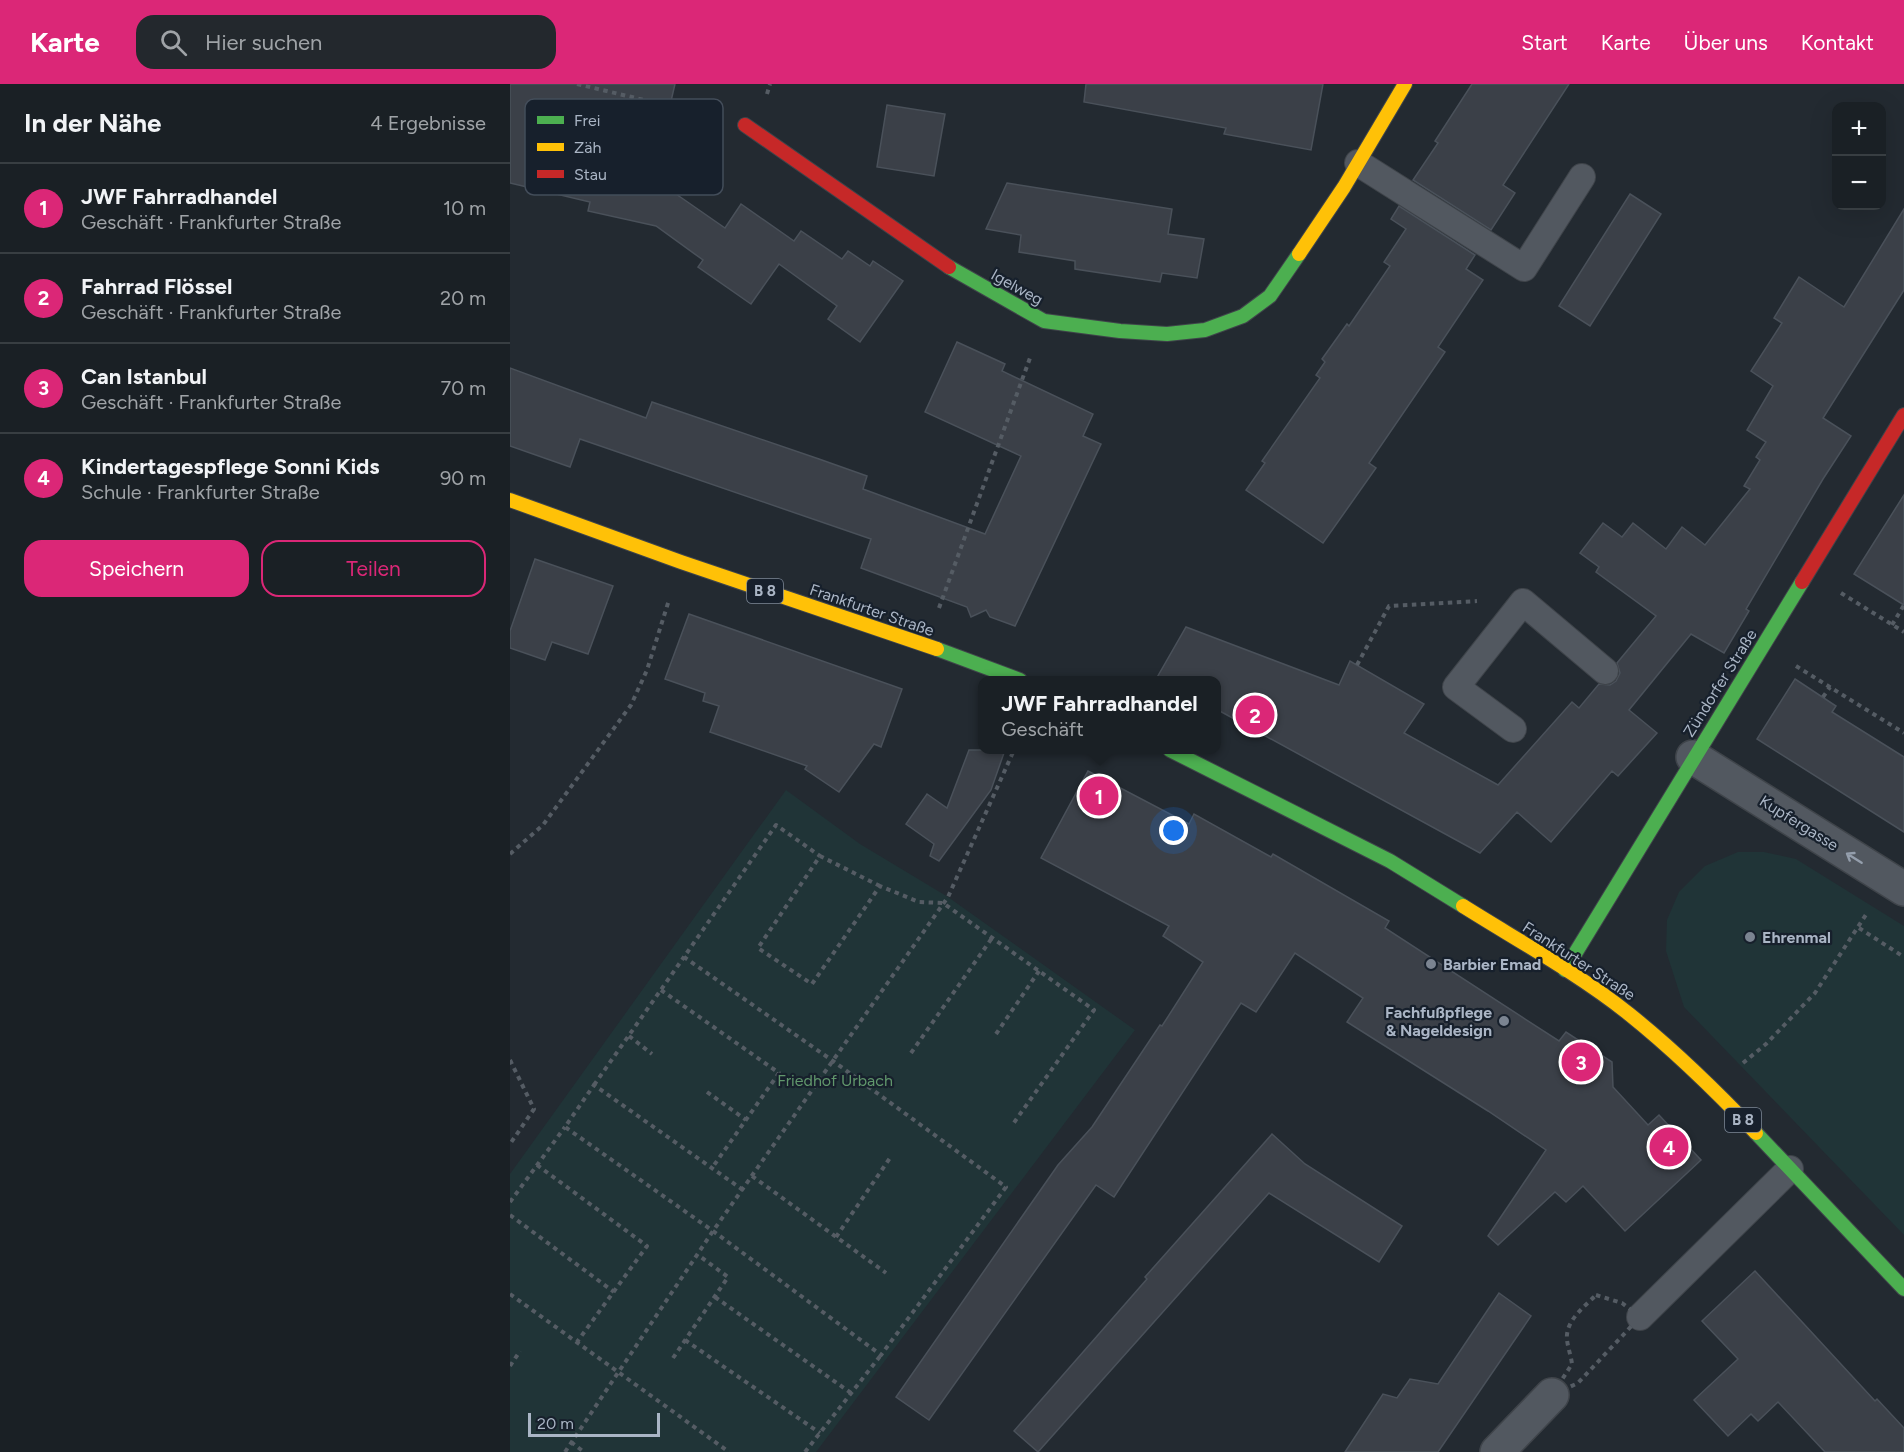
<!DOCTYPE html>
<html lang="de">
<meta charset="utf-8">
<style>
body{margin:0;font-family:Figtree,sans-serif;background:#23282d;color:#f1f3f6}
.controls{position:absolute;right:18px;top:18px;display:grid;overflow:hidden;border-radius:12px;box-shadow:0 6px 24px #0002}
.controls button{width:54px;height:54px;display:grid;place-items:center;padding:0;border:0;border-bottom:2px solid #383e42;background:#1a2025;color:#f1f3f6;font:30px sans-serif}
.scale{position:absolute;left:18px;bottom:15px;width:132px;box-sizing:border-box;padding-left:6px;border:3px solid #aab5c5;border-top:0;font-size:16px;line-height:21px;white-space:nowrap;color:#aab5c5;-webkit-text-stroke:4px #17202c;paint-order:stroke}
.you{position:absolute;left:664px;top:747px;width:21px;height:21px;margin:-15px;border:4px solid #fff;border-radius:50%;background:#1a73e8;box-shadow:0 0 0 9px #1a73e833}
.badge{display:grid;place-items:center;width:39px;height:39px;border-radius:50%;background:#db2777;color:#fff;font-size:20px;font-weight:700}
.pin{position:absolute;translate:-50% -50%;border:3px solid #fff;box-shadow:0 2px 6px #0006}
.popup{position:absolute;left:468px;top:592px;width:243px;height:78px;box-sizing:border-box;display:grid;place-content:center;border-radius:12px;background:#1a2025;filter:drop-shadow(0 2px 4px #0005);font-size:20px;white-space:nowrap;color:#9fa3a7}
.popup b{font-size:22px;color:#f1f3f6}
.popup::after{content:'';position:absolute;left:50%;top:100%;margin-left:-12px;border:12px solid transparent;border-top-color:#1a2025}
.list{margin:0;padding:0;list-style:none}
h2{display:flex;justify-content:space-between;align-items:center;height:78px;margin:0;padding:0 24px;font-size:26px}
h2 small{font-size:20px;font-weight:400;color:#9fa3a7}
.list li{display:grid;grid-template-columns:39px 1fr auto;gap:18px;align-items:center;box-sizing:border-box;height:90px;padding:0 24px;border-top:2px solid #383e42}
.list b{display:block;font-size:22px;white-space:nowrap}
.list p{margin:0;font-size:20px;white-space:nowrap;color:#9fa3a7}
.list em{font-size:20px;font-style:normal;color:#9fa3a7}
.actions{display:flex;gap:12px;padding:18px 24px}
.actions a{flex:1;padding:14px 0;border:2px solid #db2777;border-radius:18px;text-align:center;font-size:21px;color:#db2777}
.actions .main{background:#db2777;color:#fff}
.icon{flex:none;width:33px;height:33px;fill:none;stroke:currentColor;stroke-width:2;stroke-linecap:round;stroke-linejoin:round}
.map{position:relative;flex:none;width:1394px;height:1368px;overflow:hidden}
header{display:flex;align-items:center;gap:36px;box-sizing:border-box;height:84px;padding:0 30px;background:#db2777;color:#fff}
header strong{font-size:28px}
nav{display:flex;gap:33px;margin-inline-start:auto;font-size:21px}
.search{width:420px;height:54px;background:#23282d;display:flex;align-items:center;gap:15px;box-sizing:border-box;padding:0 21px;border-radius:18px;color:#9fa3a7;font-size:22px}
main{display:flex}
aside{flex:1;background:#1a2025}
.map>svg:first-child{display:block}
</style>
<header>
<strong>Karte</strong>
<div class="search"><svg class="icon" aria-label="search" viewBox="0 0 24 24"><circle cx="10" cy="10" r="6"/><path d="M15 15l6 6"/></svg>Hier suchen</div>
<nav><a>Start</a><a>Karte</a><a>Über uns</a><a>Kontakt</a></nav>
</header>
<main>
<aside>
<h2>In der Nähe<small>4 Ergebnisse</small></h2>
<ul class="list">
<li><span class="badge">1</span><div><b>JWF Fahrradhandel</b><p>Geschäft · Frankfurter Straße</p></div><em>10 m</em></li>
<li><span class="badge">2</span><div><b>Fahrrad Flössel</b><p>Geschäft · Frankfurter Straße</p></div><em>20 m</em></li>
<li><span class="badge">3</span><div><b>Can Istanbul</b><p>Geschäft · Frankfurter Straße</p></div><em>70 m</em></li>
<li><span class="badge">4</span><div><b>Kindertagespflege Sonni Kids</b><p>Schule · Frankfurter Straße</p></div><em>90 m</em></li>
</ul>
<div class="actions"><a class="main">Speichern</a><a>Teilen</a></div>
</aside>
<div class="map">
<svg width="1394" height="1368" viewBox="0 0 1394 1368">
<rect width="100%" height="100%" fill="#232a31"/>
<!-- green -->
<g fill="#203437">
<path d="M276 706 350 760 438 813 625 946 306 1368H0V1090Z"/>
<path d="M1228 768H1254L1286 775 1394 842V1151L1174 923 1156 867 1157 836 1169 808 1195 782Z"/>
</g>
<!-- building -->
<g fill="#3b4048" stroke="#4a515a" stroke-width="1.5">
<path d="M0 0H165L143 94 215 144 231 120 284 157 291 147 332 175 338 167 360 182 363 177 393 197 350 258 318 235 327 222 269 180 241 220 188 183 193 176 146 142 78 127 80 118 0 99Z"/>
<path d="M576 0H813L801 66 714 50 716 44 574 18Z"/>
<path d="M962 0H1059L993 101 1005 109 981 146 903 96 928 59 925 57Z"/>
<path d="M377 21 435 30 424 92 367 83Z"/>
<path d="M497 99 662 125 658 150 694 155 687 194 652 189 650 198 565 185V177L509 168 511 151 476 145Z"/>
<path d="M1120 110 1151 130 1080 242 1049 222Z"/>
<path d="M889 122 965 171 956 185 973 196 928 263 935 268 859 379 866 384 813 459 736 406 755 379 752 377 810 294 806 291 815 278 812 275 837 240 839 242 880 182 874 178 896 145 881 135Z"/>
<path d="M1394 125V206L1313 334 1341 352 1313 395 1236 525 1239 527 1214 569 1181 550 1119 626 1147 649 1108 692 1102 687 1041 758 1007 728 970 769 706 625V597H645L676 543 829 601 840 577 914 620 894 649 988 701 1062 618 1069 624 1089 600 1100 601 1106 597 1110 589 1107 579 1146 532 1086 488 1089 483 1070 469 1093 439 1112 453 1123 439 1156 465 1172 443 1195 461 1240 405 1234 402 1250 376 1246 373 1256 358 1237 346 1263 302 1241 287 1272 239 1264 234 1289 193 1334 223Z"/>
<path d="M447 258 495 280 492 287 583 330 573 352 591 360 505 542 480 533 476 526 461 533 457 523 351 484 361 455 70 355 60 383 0 362V284L136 334 142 318 309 375 357 392 353 405 475 450 511 372 415 328Z"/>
<path d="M1394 411V521L1344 490Z"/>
<path d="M25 475 103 502 78 570 42 558 35 576 0 564V547Z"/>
<path d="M179 530 392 605 371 663 364 660 329 708 295 685 297 682 200 648 209 622 193 617 195 609 155 595Z"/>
<path d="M1285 595 1326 622 1322 628 1394 673V748L1247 655Z"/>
<path d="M459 666H495L481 706 429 777 420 772 424 760 396 740 417 710 437 724Z"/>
<path d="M578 687 679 740 684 730 761 773 763 770 879 837 875 844 1049 957 1056 948 1102 978 1103 1003 1138 1041 1149 1031 1191 1076 1115 1147 1073 1102 1056 1118 1045 1108 988 1161 978 1152 1036 1066 978 1027 837 938 853 914 785 869 746 928 731 919 604 1113 586 1101 419 1336 386 1313 548 1081 582 1043 650 941 652 942 693 878 653 852 659 842 531 774Z"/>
<path d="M762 1050 795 1080 892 1142 869 1178 759 1109 528 1368 504 1347 637 1195 635 1193Z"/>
<path d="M1245 1187 1365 1317 1367 1315 1394 1344V1368H1315L1268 1318 1248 1337 1241 1330 1218 1352 1184 1316 1228 1275 1192 1237Z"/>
<path d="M989 1209 1021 1232 928 1368H835L873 1310 887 1314 900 1295 928 1300Z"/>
</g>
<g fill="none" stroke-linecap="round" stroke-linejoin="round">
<!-- lane casing -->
<g stroke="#3f444a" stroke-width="28">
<g id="lane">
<path d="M848 79 1014 184 1072 93"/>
<path d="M1003 645 946 603 1013 518 1095 587"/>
<path d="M1130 1233 1280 1085"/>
</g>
</g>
<!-- street casing -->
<g stroke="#3f444a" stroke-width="36">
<g id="street">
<path d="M1183 673 1394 805"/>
<path d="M987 1368 1042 1311"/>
</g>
</g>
<!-- fast casing -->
<g stroke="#3f444a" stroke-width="16">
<g id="fast">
<path d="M439 183 534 237 610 247 657 250 695 246 733 232 760 212 789 170"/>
<path d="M427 565 510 596"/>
<path d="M660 666 880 777 953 822"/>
<path d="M1055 886 1292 498"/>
<path d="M1246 1049 1394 1205"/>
</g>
</g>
<!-- slow casing -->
<g stroke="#3f444a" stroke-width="16">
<g id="slow">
<path d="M789 170 834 103 895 0"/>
<path d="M0 416 171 478 427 565"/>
<path d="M953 822C1007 856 1069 890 1119 930 1164 966 1206 1007 1246 1049"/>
</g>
</g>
<!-- jam casing -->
<g stroke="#3f444a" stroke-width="16">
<g id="jam">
<path d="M235 41 439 183"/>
<path d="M1292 498 1394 331"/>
</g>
</g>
<!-- path -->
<g stroke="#555c64" stroke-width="4" stroke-dasharray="4.5 4.5" stroke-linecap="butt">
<path d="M67 0 197 31"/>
<path d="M257 10 260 0"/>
<path d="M1331 509 1394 548"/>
<path d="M429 524 520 274"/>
<path d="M1382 541 1394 521"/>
<path d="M847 581 879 522 967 517"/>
<path d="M1286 582 1394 649"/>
<path d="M1313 613 1320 603"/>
<path d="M0 770 33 741 121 621 137 586 159 516"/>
<path d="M370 802 310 772 248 864 302 900 370 802 409 818 433 819 584 926 503 1040"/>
<path d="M1349 844 1394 873"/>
<path d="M151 906 269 989 202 1084"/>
<path d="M486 950 529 887"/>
<path d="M119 952 142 970"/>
<path d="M401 969 482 854"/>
<path d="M0 976 24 1025 0 1060"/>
<path d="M1233 979 1256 960 1305 909 1357 829"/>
<path d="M84 1001 174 873"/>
<path d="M197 1008 236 1036"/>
<path d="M27 1081 137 1162 67 1258"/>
<path d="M242 1092 376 1189"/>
<path d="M233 1106 84 1001 55 1043 203 1147 371 1271 496 1103 323 977 174 873 266 741 310 772"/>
<path d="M0 1118 55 1043"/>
<path d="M0 1131 104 1208"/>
<path d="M326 1153 380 1074"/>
<path d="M0 1210 219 1368"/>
<path d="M1086 1211 1112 1219 1130 1233 1068 1299 1042 1311 1062 1280C1061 1272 1058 1264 1057 1256 1055 1237 1074 1223 1086 1211Z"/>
<path d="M205 1213 341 1309"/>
<path d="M175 1256 310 1349"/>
<path d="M163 1274 218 1193 188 1171"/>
<path d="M0 1282 10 1267"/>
<path d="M61 1358 74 1368"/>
<path d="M55 1368 203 1147 438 813 504 666"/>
<path d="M295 1368 371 1271"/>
</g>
<!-- lane -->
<use href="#lane" stroke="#525860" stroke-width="26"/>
<!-- street -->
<use href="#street" stroke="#525860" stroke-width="33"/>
<!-- fast -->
<use href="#fast" stroke="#4caf50" stroke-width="14"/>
<!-- slow -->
<use href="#slow" stroke="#ffc107" stroke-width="14"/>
<!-- jam -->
<use href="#jam" stroke="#c62828" stroke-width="14"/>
</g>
<!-- one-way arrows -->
<defs><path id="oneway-shaft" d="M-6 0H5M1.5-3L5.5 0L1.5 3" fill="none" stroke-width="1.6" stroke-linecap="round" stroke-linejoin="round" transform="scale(1.5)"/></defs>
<use stroke="#949eac" href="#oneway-shaft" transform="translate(1344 774) rotate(-148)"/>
<!-- markers -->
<g fill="#7b8491" stroke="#17202c" stroke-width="2">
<circle cx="1240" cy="853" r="6"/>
<circle cx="921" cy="880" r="6"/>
<circle cx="994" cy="937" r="6"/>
</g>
<g text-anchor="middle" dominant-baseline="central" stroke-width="4.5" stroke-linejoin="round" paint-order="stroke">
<!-- shield labels -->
<g fill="#17202c" stroke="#7e8897" stroke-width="1.5">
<rect x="237" y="495" width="36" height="24" rx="4.5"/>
<rect x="1215" y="1024" width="36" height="24" rx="4.5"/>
</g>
<g font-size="15" font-weight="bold" fill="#aab5c5">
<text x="255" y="507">B 8</text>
<text x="1233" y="1036">B 8</text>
</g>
<!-- street labels -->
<g font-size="16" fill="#aab5c5" stroke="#17202c">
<text transform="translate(507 203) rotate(29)">Igelweg</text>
<text transform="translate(362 526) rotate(19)">Frankfurter Straße</text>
<text transform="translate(1210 599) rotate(-58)">Zündorfer Straße</text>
<text transform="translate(1289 739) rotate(32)">Kupfergasse</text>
<text transform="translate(1069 877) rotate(33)">Frankfurter Straße</text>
</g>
<!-- poi labels -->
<g font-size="16" font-weight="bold" fill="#aab5c5" stroke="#17202c" text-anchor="start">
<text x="1252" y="853">Ehrenmal</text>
<text x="933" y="880">Barbier Emad</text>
<text x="982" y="928" text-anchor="end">Fachfußpflege<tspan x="982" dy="18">&amp; Nageldesign</tspan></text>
</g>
<!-- park labels -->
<g font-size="16" fill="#61976c" stroke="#17202c">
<text x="325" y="996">Friedhof Urbach</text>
</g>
</g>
<!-- legend -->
<rect x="15" y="15" width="198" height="96" rx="9" fill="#17202c" stroke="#434d5a" stroke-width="1.5"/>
<rect x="27" y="32" width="27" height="8" fill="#4caf50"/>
<rect x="27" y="59" width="27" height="8" fill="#ffc107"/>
<rect x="27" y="86" width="27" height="8" fill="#c62828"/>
<g font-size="16" fill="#aab5c5">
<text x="64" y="42">Frei</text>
<text x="64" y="69">Zäh</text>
<text x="64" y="96">Stau</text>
</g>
</svg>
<div class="controls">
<button>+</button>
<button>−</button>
</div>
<div class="scale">20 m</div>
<div class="you"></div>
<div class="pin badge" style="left:589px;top:712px">1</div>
<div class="popup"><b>JWF Fahrradhandel</b>Geschäft</div>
<div class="pin badge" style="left:745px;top:631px">2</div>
<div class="pin badge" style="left:1071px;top:978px">3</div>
<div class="pin badge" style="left:1159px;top:1063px">4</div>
</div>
</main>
